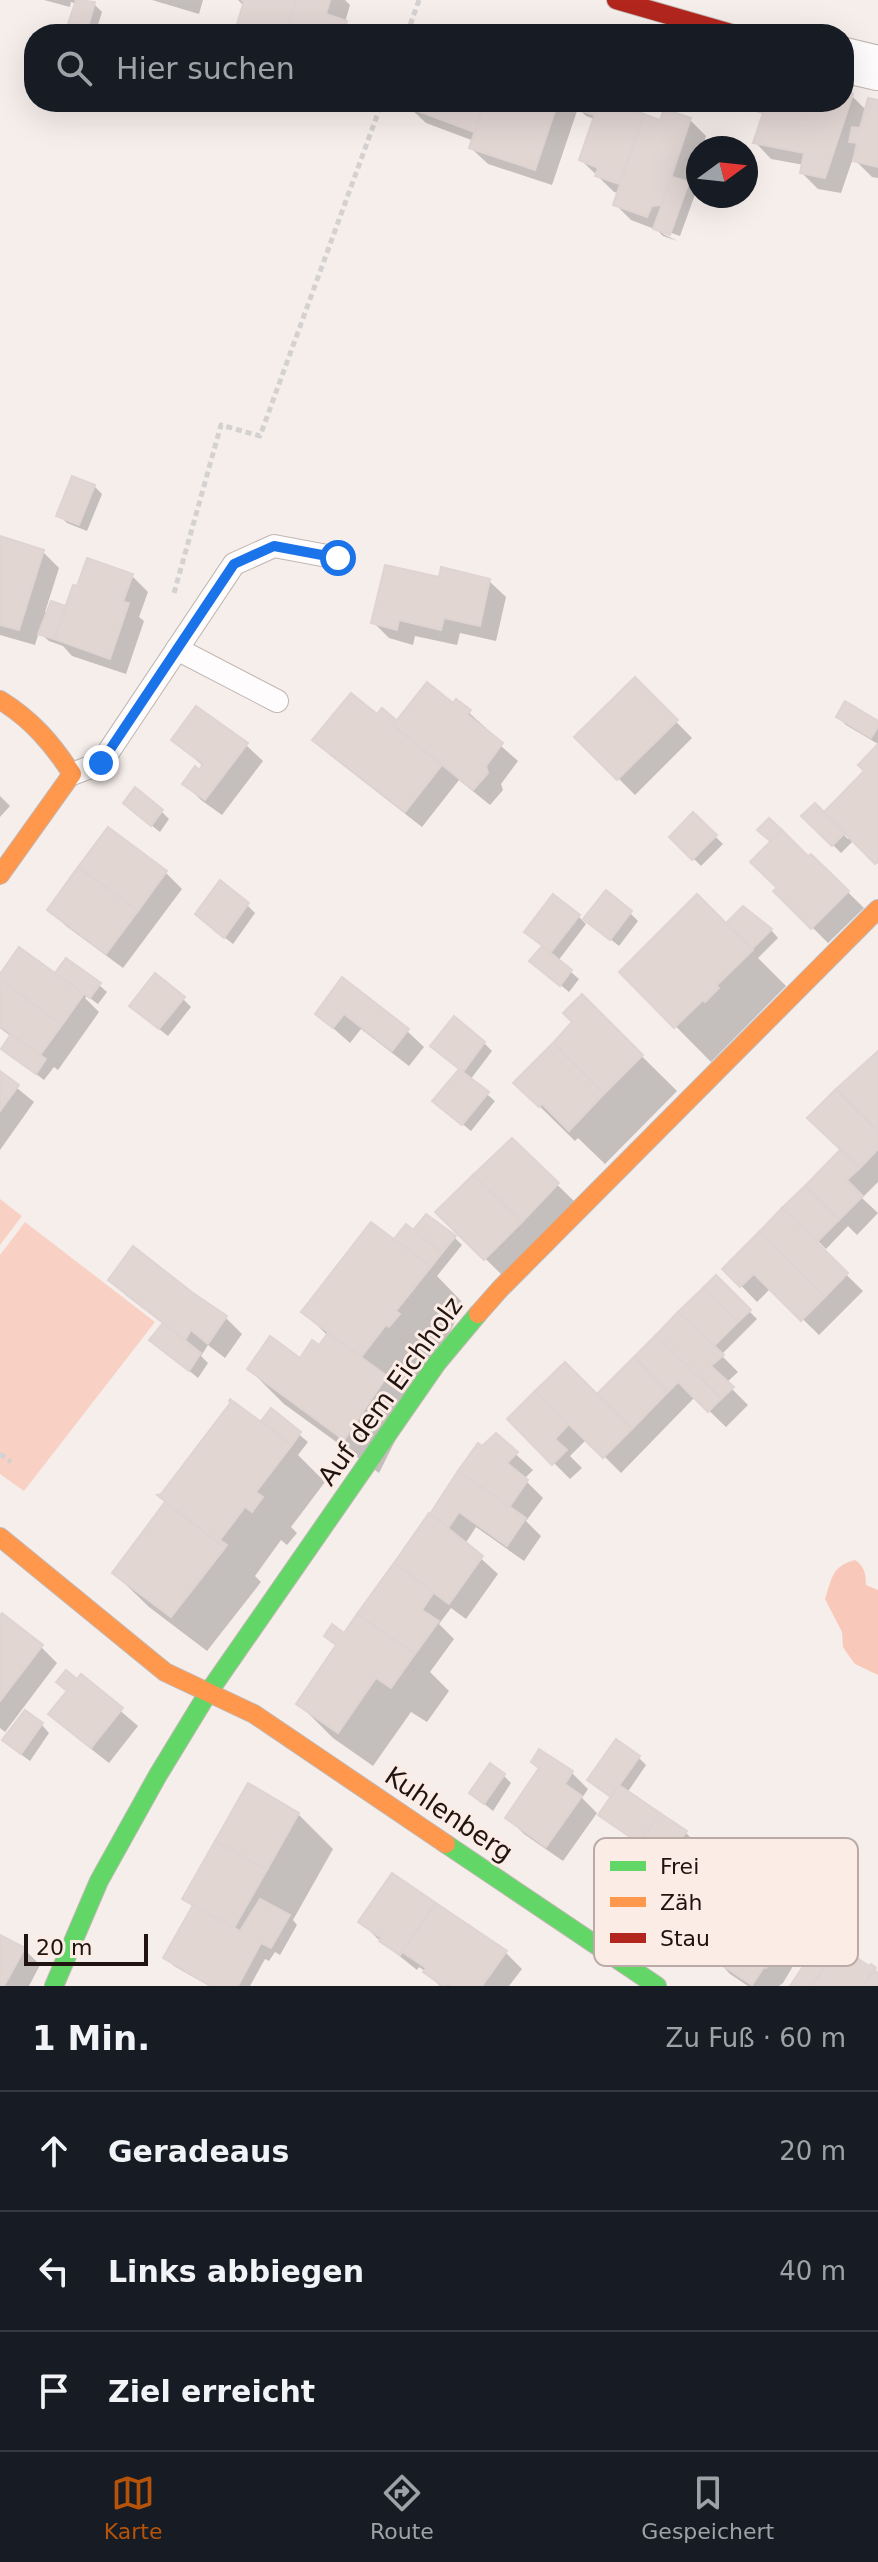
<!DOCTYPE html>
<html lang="de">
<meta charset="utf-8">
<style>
body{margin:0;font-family:"DejaVu Sans",sans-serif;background:#20242c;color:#f1f3f6}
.compass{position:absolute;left:686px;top:136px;width:72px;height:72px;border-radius:50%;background:#171b24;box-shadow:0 8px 32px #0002;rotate:75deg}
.scale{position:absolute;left:24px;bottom:20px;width:124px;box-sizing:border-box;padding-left:8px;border:4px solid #211410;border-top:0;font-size:22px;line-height:28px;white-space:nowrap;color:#211410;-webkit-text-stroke:6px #fbece6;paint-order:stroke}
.stop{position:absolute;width:24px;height:24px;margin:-18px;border:6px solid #1a73e8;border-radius:50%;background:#fff}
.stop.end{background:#1a73e8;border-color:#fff;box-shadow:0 2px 8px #0008}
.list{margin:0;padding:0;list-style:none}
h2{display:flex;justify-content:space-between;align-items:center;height:104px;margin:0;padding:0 32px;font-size:34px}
h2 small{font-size:26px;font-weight:400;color:#9ea1a6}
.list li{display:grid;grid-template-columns:52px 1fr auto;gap:24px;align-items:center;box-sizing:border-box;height:120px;padding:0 32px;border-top:2px solid #363941}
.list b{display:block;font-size:30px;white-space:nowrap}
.list em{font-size:26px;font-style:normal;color:#9ea1a6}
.icon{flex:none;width:44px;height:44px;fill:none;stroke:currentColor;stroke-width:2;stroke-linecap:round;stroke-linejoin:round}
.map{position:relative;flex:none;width:878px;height:1986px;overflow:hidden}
.search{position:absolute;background:#171b24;box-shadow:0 8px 32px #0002;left:24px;right:24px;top:24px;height:88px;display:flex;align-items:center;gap:20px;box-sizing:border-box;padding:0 28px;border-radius:32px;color:#9ea1a6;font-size:30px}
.sheet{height:464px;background:#171b24}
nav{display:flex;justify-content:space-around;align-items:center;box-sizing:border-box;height:112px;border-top:2px solid #363941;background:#171b24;font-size:22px;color:#9ea1a6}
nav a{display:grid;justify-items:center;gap:4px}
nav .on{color:#b45309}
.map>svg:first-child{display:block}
</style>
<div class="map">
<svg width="878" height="1986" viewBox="0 0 878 1986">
<rect width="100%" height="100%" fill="#f6eeeb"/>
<!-- green -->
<g fill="#f9d1c4">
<path d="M0 1199 22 1216 0 1245Z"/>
<path d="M25 1222 155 1322 24 1491 0 1474V1255Z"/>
</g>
<!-- forest -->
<path fill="#f8c9ba" d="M855 1560C864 1566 866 1573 866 1585L878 1590V1675L855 1664 849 1656 843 1647 842 1632 825 1599C832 1578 832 1566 855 1560Z"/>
<!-- shadow -->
<g fill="#0003">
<path d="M44 0H85L94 4 102 12 95 34H74L69 29 77 4 71 2 70 7Z"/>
<path d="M152 0H203L199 14Z"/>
<path d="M238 0H345L350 5 345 22 358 34H236L244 6Z"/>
<path d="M844 94 852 96 867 111 878 102V178L872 177 853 158 841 193 818 189 802 173 804 165 771 159 755 142 764 115 759 110 762 102H844Z"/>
<path d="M411 102H632L646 117 662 123 690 120 706 136 702 148H698V160L690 186 696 192 680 236 663 230V234L678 241 663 236 657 230 631 220 615 204 618 193 614 192 581 160 595 119 586 116 578 108 552 185 488 164 471 148 474 141 426 123 409 107Z"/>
<path d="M94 486 102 494 87 531 67 523 59 515Z"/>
<path d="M0 538 43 552 59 568 45 612 67 608 132 576 148 592 139 617 144 621 126 674 72 656 63 646 49 641 39 632 35 645 0 635Z"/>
<path d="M440 579 489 581 506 597 496 641 460 633 457 645 415 636 413 645 389 638 373 622Z"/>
<path d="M635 680 692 738 635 795 577 737Z"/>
<path d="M457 702 486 728 483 730 518 761 501 784 503 790 490 805 459 780 422 827 331 756 315 739 378 717 382 711 397 723 454 706Z"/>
<path d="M838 717 878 724V744L846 725Z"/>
<path d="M174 740 246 745 263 761 222 815 201 800 185 784 204 767Z"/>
<path d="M878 747V864L854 840 841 853 804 816 815 806 848 839 851 836 867 771Z"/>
<path d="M0 796 10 806 0 817Z"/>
<path d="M133 811H161L169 819 160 832Z"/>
<path d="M693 815 723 844 701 866 672 837Z"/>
<path d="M769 820 808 859 811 856 864 908 828 943 776 891 780 888 773 842 760 830Z"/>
<path d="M108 829 166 873 182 889 123 968 66 926 50 910Z"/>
<path d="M247 905 255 913 233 944 205 922Z"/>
<path d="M630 913 638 921 619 946 594 926Z"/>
<path d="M578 916 586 924 558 961 579 979 569 992 532 961 543 947 527 932Z"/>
<path d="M729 923 771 930 778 938 758 958 786 986 711 1062 622 972 752 951 754 948Z"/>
<path d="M0 978 64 982 65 980 99 985 107 992 98 1004 87 996 85 998 99 1012 58 1070 54 1067 44 1080 3 1049 12 1037 0 1028Z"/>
<path d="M342 980 407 1031 424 1047 409 1066 361 1029 350 1043 317 1014Z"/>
<path d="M582 997 677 1091 605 1164 578 1138 575 1141 516 1083 575 1022Z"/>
<path d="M183 999 191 1007 168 1036 140 1014Z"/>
<path d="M484 1043 492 1051 470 1080 495 1101 471 1131 435 1101Z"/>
<path d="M878 1053V1182L862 1198 878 1213 857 1235 848 1226 826 1249 814 1237 811 1240 863 1291 819 1335 771 1288 757 1302 725 1269 842 1150Z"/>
<path d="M0 1074 34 1102 0 1150Z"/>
<path d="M512 1141 574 1201 502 1275 438 1212Z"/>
<path d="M406 1227 413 1233 454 1237 462 1245 437 1276 464 1304 379 1473 284 1404 249 1369 300 1360 319 1348 328 1336 304 1312 394 1242Z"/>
<path d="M716 1278 757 1319 721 1355 738 1372 726 1383 748 1405 726 1427 695 1397 621 1473 587 1439 570 1456 582 1468 570 1479 510 1419 597 1397Z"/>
<path d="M110 1279 226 1318 242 1334 225 1358 208 1345 201 1356 208 1363 198 1378 152 1340 164 1324 127 1296Z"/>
<path d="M271 1411 308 1442 298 1455 325 1482 291 1527 297 1533 287 1545 281 1540 255 1576 261 1582 207 1651 149 1607 114 1573 167 1503 269 1430Z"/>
<path d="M496 1436 533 1470 524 1479 543 1498 526 1521 541 1536 524 1561 476 1527 465 1544 498 1574 466 1619 451 1608 439 1624 454 1639 430 1672 449 1691 427 1722 411 1712 373 1766 333 1738 298 1703 337 1647 326 1636 345 1635 444 1499 442 1497 478 1446 482 1449Z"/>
<path d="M0 1614 41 1647 57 1663 5 1732 0 1728Z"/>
<path d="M81 1677 138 1726 109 1763 67 1730 51 1714Z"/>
<path d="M42 1725 49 1733 30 1761 12 1748Z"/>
<path d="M540 1752 572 1773 588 1789 582 1798 597 1813 563 1861 524 1834 508 1818 541 1769Z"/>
<path d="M638 1757 646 1765 627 1793 685 1832 701 1848 687 1868 701 1882 684 1905 686 1907 683 1913 680 1911 667 1930 627 1902 611 1886 640 1844 601 1815 612 1798 598 1787Z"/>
<path d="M503 1775 511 1783 493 1811 471 1793Z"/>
<path d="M298 1814 333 1849 293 1920 297 1925 280 1955 275 1952 269 1961 265 1959 250 1986H209L174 1966 166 1958 194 1908 185 1899Z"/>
<path d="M392 1876 506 1953 522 1969 509 1986H440L425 1971 419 1967 417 1970 377 1938 361 1922Z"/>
<path d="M781 1910 797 1926 789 1938 802 1951 783 1983 779 1986H748L730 1974 714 1957Z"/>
<path d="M0 1937 24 1949 40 1965 29 1986H0Z"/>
</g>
<!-- building -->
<g fill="#e2d6d3" stroke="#dfd4d1" stroke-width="2">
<path d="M76 0 95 2 86 34 66 30Z"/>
<path d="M241 0H297L285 34H234L244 1Z"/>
<path d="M297 0H330L326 14 347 21 343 34H285Z"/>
<path d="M435 25 461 34H432Z"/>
<path d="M844 92 853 94 825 178 800 173 804 153 753 143 763 113 757 111 760 102H844Z"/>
<path d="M868 98 878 100V167L853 161 857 143 849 142 852 127 860 128Z"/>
<path d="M409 102H485L474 132 407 107Z"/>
<path d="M485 102H558L535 170 469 148Z"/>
<path d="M578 102H599L594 115 576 109Z"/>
<path d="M599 102H631L628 109 644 114 619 184 595 176 598 168 579 160Z"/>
<path d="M664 109 691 118 662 205 652 206 647 217 613 205 644 114 660 120Z"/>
<path d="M672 177 689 182 670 235 653 229Z"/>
<path d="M72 476 95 485 79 525 56 516Z"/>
<path d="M0 536 44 550 19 630 0 625Z"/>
<path d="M87 558 133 574 123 602 129 603 110 659 54 639 73 585 77 586Z"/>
<path d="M385 565 439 577 441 567 490 579 480 626 444 618 441 630 399 620 397 630 371 623Z"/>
<path d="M51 601 66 606 54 639 38 634Z"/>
<path d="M635 677 678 720 617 780 574 737Z"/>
<path d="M427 682 453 703 456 699 471 710 467 714 503 743 486 766 488 773 473 790 393 725Z"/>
<path d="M351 693 377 714 382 708 396 720 392 725 442 765 405 812 312 740Z"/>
<path d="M845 701 878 721V727L871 738 836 717Z"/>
<path d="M196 706 248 743 205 800 182 784 195 766 199 770 203 764 171 740Z"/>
<path d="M878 744V861L875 864 824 812 864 771 858 765Z"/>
<path d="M135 787 163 810 151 826 123 803Z"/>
<path d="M815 803 845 833 832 846 801 816Z"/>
<path d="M693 812 717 835 692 860 669 837Z"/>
<path d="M769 818 782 830 770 841 757 830Z"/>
<path d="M108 827 167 871 138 911 78 867Z"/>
<path d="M782 830 808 856 811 854 849 891 811 929 773 891 777 888 750 862Z"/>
<path d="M78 867 138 911 106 954 47 910Z"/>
<path d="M220 880 249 903 224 938 195 914Z"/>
<path d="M606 890 632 911 610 940 583 919Z"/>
<path d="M553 894 580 915 551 952 524 932Z"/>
<path d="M697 894 753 950 716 986 719 988 705 1002 703 1000 674 1028 619 972Z"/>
<path d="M743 906 772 929 752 949 726 923Z"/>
<path d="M542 946 572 970 560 986 529 961Z"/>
<path d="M19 947 84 994 62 1025 0 979V974Z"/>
<path d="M66 958 101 983 90 998 55 973Z"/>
<path d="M155 973 185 997 159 1029 129 1006Z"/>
<path d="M342 977 409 1029 392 1051 344 1014 333 1028 315 1014Z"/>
<path d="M0 979 62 1025 40 1055 0 1026Z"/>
<path d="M582 994 643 1055 604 1094 553 1043 572 1022 563 1013Z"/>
<path d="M454 1016 485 1042 463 1072 430 1046Z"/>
<path d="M11 1034 46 1059 36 1074 1 1049Z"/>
<path d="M553 1043 604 1094 569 1131 542 1104 539 1107 513 1083Z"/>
<path d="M878 1051V1131L836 1089Z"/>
<path d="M459 1069 489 1092 462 1125 432 1101Z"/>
<path d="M0 1071 19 1085 0 1111Z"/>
<path d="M836 1089 878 1131V1149L860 1168 807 1118Z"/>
<path d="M512 1138 559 1183 522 1222 473 1175Z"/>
<path d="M840 1150 843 1151 860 1168 847 1180 863 1196 839 1220 805 1186Z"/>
<path d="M473 1175 522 1222 484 1260 435 1212Z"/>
<path d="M805 1186 839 1220 817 1242 782 1208Z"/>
<path d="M782 1208 848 1273 825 1297 759 1232Z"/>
<path d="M426 1214 456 1236 442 1253 413 1230Z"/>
<path d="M371 1222 431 1267 396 1311 400 1314 389 1327 386 1325 361 1357 301 1312Z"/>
<path d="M406 1224 442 1253 431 1267 394 1239Z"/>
<path d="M759 1232 825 1297 801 1321 754 1274 740 1287 722 1269Z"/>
<path d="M133 1246 193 1293 227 1316 208 1344 191 1330 185 1340 108 1280Z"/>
<path d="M716 1275 751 1310 738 1322 703 1288Z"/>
<path d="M703 1288 738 1322 713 1347 678 1312Z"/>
<path d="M678 1312 724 1355 711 1366 734 1387 721 1399 656 1335Z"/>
<path d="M163 1323 201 1353 189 1371 149 1340Z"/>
<path d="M328 1333 387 1376 344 1440 247 1369 270 1336 300 1358 312 1340 319 1345Z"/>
<path d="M656 1335 721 1399 708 1412 678 1382 668 1392 634 1357Z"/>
<path d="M634 1357 668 1392 632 1429 597 1394Z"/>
<path d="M565 1362 632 1429 603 1458 535 1391Z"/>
<path d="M535 1391 569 1424 555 1439 567 1450 552 1465 507 1419Z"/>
<path d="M230 1399 292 1445 256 1492 263 1497 252 1512 245 1507 220 1540 227 1545 225 1548 157 1495 161 1494 231 1402 229 1401Z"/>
<path d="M271 1408 301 1432 292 1445 261 1421Z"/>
<path d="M496 1433 518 1452 507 1463 528 1480 510 1506 458 1471 478 1443 482 1446Z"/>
<path d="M458 1471 526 1518 507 1546 459 1512 449 1527 430 1514Z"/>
<path d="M165 1502 225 1548 171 1617 112 1573Z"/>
<path d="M429 1513 483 1556 449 1604 394 1563Z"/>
<path d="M394 1563 434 1592 422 1610 439 1621 415 1654 357 1614Z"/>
<path d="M2 1613 43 1645 0 1701V1616Z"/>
<path d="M357 1614 415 1654 391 1688 376 1678 338 1733 296 1704 336 1645 324 1636 332 1624 344 1633Z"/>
<path d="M66 1670 77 1679 81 1674 123 1708 91 1748 48 1714 67 1691 56 1682Z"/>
<path d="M25 1710 43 1723 21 1754 2 1740Z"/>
<path d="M616 1739 640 1756 611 1797 587 1780Z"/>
<path d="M539 1749 573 1771 565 1784 582 1796 546 1847 505 1818 539 1768 531 1762Z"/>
<path d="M490 1763 505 1774 484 1804 469 1793Z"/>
<path d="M248 1783 299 1813 267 1870 215 1841Z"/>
<path d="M619 1785 660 1813 639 1843 598 1815Z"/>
<path d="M660 1813 687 1831 671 1853 686 1864 669 1888 671 1890 666 1898 663 1896 650 1915 609 1886Z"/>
<path d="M215 1841 267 1870 234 1928 182 1899Z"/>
<path d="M392 1873 436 1903 400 1955 379 1941 381 1938 358 1922Z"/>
<path d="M757 1890 783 1908 772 1922 787 1933 766 1968 764 1967 752 1985 711 1958Z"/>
<path d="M260 1899 290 1915 271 1948 261 1943 238 1986H211L163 1958 193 1905 240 1931Z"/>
<path d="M436 1903 507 1951 482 1986H452L448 1984 443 1986 423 1972 426 1968 402 1952Z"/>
<path d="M0 1935 25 1948 4 1986H0Z"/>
<path d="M818 1944 833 1954 812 1986H790Z"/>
<path d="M839 1946 869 1966 871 1964 876 1968 863 1986H812Z"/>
<path d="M874 1970 878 1973V1986H863Z"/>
</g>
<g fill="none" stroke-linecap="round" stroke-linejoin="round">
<!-- lane casing -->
<g stroke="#c1b7b3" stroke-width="24">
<g id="lane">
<path d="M177 649 277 701"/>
<path d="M72 774 101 763 234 564 274 546 338 558"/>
</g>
</g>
<!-- street casing -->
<g stroke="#c1b7b3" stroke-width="46">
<path id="street" d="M844 60 878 68"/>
</g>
<!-- fast casing -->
<g stroke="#c1b7b3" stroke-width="20">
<g id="fast">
<path d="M446 1844 657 1986"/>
<path d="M54 1986 99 1881 158 1775 208 1693 437 1363 478 1314"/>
</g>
</g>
<!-- slow casing -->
<g stroke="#c1b7b3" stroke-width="20">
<g id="slow">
<path d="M0 700C31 719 52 743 72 774L0 875"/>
<path d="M478 1314 500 1289 878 909"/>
<path d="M0 1537 165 1672 254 1714 446 1844"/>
</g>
</g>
<!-- jam casing -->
<g stroke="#c1b7b3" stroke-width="20">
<path id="jam" d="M616 0 734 34"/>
</g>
<!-- path -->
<g stroke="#d4d1d1" stroke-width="5" stroke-dasharray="6 4" stroke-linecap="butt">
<path d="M407 34 419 0"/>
<path d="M174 593 221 425 260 436 382 102"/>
<path d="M0 1454 11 1462"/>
</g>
<!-- lane -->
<use href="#lane" stroke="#fefcfc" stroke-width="22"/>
<!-- street -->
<use href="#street" stroke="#fefcfc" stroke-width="44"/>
<!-- fast -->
<use href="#fast" stroke="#63d668" stroke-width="18"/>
<!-- slow -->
<use href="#slow" stroke="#ff974d" stroke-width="18"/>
<!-- jam -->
<use href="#jam" stroke="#b3261e" stroke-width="18"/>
</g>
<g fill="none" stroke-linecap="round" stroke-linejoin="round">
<!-- route -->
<path stroke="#1a73e8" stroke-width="10" d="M101 763 234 564 274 546 338 558"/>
</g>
<g text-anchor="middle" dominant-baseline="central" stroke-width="6" stroke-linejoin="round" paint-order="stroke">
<!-- street labels -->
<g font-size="26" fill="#211410" stroke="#fbece6">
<text transform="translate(390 1391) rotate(-54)">Auf dem Eichholz</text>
<text transform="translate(449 1814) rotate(34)">Kuhlenberg</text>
</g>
</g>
<!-- legend -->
<rect x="594" y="1838" width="264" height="128" rx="12" fill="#fbece6" stroke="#baaba6" stroke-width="2"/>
<rect x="610" y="1861" width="36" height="10" fill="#63d668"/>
<rect x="610" y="1897" width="36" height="10" fill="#ff974d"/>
<rect x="610" y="1933" width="36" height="10" fill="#b3261e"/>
<g font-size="22" fill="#211410">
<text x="660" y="1874">Frei</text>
<text x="660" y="1910">Zäh</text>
<text x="660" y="1946">Stau</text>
</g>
</svg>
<svg class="compass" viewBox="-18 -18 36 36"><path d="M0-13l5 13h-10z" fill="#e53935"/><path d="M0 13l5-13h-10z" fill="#9ea1a6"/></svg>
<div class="scale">20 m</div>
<div class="stop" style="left:338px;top:558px"></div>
<div class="stop end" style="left:101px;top:763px"></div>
<div class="search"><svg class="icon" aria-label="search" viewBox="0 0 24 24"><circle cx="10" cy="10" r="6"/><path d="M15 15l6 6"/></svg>Hier suchen</div>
</div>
<section class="sheet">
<h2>1 Min.<small>Zu Fuß · 60 m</small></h2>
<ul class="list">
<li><svg class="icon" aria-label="ahead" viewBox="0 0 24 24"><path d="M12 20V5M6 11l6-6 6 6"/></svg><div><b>Geradeaus</b></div><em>20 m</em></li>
<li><svg class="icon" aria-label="left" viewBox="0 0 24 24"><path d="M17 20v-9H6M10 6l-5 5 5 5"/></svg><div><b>Links abbiegen</b></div><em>40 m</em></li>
<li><svg class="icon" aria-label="arrive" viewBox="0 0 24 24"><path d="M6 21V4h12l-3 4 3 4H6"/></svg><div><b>Ziel erreicht</b></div></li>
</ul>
</section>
<nav>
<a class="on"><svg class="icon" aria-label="map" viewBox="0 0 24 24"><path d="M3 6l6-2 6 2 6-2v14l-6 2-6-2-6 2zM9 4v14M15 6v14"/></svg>Karte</a>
<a><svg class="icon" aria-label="directions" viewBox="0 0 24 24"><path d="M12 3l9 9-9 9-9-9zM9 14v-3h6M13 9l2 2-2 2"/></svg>Route</a>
<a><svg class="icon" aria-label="saved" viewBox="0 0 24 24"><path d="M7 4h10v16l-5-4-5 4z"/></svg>Gespeichert</a>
</nav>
